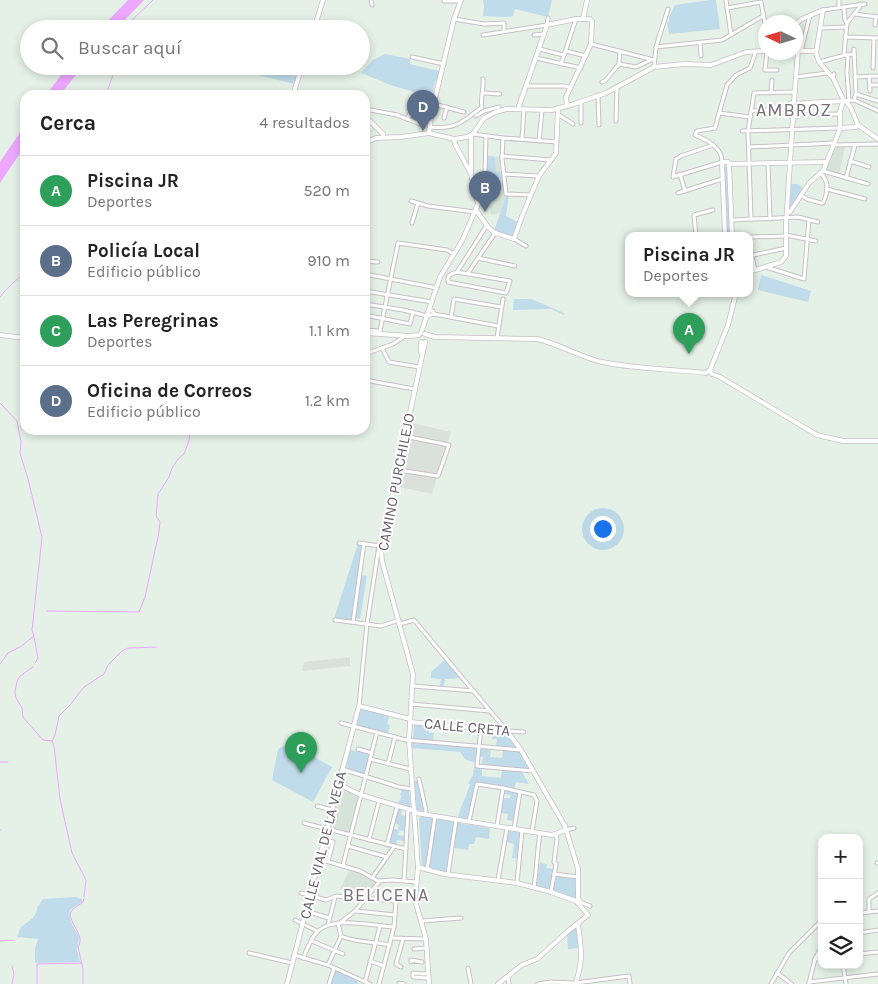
<!DOCTYPE html>
<html lang="es">
<meta charset="utf-8">
<style>
body{margin:0;font-family:Karla,sans-serif;background:#f6f6f6;color:#222}
.controls{position:absolute;right:15px;bottom:15px;display:grid;overflow:hidden;border-radius:10px;box-shadow:0 2px 8px #0003}
.controls button{width:45px;height:45px;display:grid;place-items:center;padding:0;border:0;border-bottom:1px solid #e0e0e0;background:#fff;color:#222;font:25px sans-serif}
.compass{position:absolute;left:758px;top:15px;width:45px;height:45px;border-radius:50%;background:#fff;box-shadow:0 2px 8px #0003;rotate:274deg}
.you{position:absolute;left:602px;top:528px;width:18px;height:18px;margin:-12px;border:4px solid #fff;border-radius:50%;background:#1a73e8;box-shadow:0 0 0 8px #1a73e833}
.badge{display:grid;place-items:center;width:32px;height:32px;border-radius:50%;background:#111827;color:#fff;font-size:16px;font-weight:700}
.pin{position:absolute;translate:-50% -41px;filter:drop-shadow(0 1px 2px #0008)}
.pin::after{content:'';position:absolute;top:26px;width:18px;height:15px;background:inherit;clip-path:polygon(0 0,100% 0,50% 100%)}
.popup{position:absolute;left:625px;top:232px;width:128px;height:65px;box-sizing:border-box;display:grid;place-content:center;border-radius:10px;background:#fff;filter:drop-shadow(0 1px 4px #0005);font-size:16px;white-space:nowrap;color:#767676}
.popup b{font-size:19px;color:#222}
.popup::after{content:'';position:absolute;left:50%;top:100%;margin-left:-10px;border:10px solid transparent;border-top-color:#fff}
.list{margin:0;padding:0;list-style:none}
h2{display:flex;justify-content:space-between;align-items:center;height:65px;margin:0;padding:0 20px;font-size:21px}
h2 small{font-size:16px;font-weight:400;color:#767676}
.list li{display:grid;grid-template-columns:32px 1fr auto;gap:15px;align-items:center;box-sizing:border-box;height:70px;padding:0 20px;border-top:1px solid #e0e0e0}
.list b{display:block;font-size:19px;white-space:nowrap}
.list p{margin:0;font-size:16px;white-space:nowrap;color:#767676}
.list em{font-size:16px;font-style:normal;color:#767676}
.icon{flex:none;width:28px;height:28px;fill:none;stroke:currentColor;stroke-width:2;stroke-linecap:round;stroke-linejoin:round}
.map{position:relative;flex:none;width:878px;height:984px;overflow:hidden}
.search{position:absolute;background:#fff;box-shadow:0 2px 8px #0003;left:20px;top:20px;width:350px;height:55px;display:flex;align-items:center;gap:12px;box-sizing:border-box;padding:0 18px;border-radius:28px;color:#767676;font-size:19px}
.panel{position:absolute;background:#fff;box-shadow:0 2px 8px #0003;left:20px;top:90px;width:350px;height:345px;border-radius:15px}
.map>svg:first-child{display:block}
</style>
<div class="map">
<svg width="878" height="984" viewBox="0 0 878 984">
<rect width="100%" height="100%" fill="#e5f1e7"/>
<!-- industrial -->
<g fill="#dae1da">
<path d="M412 423 451 432 432 494 399 487Z"/>
<path d="M350 657V666L302 671 304 662Z"/>
</g>
<!-- education -->
<g fill="#d6e3d8">
<path d="M834 147H845L839 174 825 170Z"/>
<path d="M486 156 500 157V171H502L505 197 500 213 491 215 488 198H490Z"/>
<path d="M340 787 359 796 350 834 329 828Z"/>
<path d="M352 869 358 871 378 882 370 892 340 889 348 873Z"/>
</g>
<!-- green -->
<g fill="#c0dbea">
<path d="M483 0H552L548 17 515 9 513 16 505 17 483 16 484 7Z"/>
<path d="M711 0H716L720 29 669 34 667 22H669V17L675 5Z"/>
<path d="M385 54 410 59V64L440 71 438 82 435 81 433 91 430 95H426L393 86 361 73 373 60Z"/>
<path d="M255 66H267L272 70 297 76 295 84 253 74Z"/>
<path d="M486 156 495 157 496 172H501L502 179 488 180Z"/>
<path d="M724 167H728L731 234H726Z"/>
<path d="M791 184H799L803 189 791 208 789 207Z"/>
<path d="M506 195H509L506 216 518 222 513 237 494 231Z"/>
<path d="M761 275 811 291 808 302 758 290Z"/>
<path d="M514 299H531L564 313V315L551 309 513 310Z"/>
<path d="M358 543 362 544 351 621 334 619Z"/>
<path d="M361 575 367 576 360 619 355 618Z"/>
<path d="M445 660 460 678 445 679 444 686H440L441 679 431 678V672Z"/>
<path d="M360 708 389 716 387 724 390 725 388 734 356 725Z"/>
<path d="M414 724 429 726V733H434L433 741 413 739Z"/>
<path d="M493 732 505 733 517 748 496 746 497 739H492Z"/>
<path d="M411 741 477 748 475 763 465 759 460 752 411 748Z"/>
<path d="M290 743 332 767 313 802 272 780 278 749Z"/>
<path d="M480 748 491 749 490 757 502 758 503 750 519 751 529 769 482 765 483 757 479 756Z"/>
<path d="M350 750 370 754 364 775 346 769Z"/>
<path d="M474 767 482 768V776L501 778 502 770 521 771 529 784 516 782 514 789 476 782 467 819 458 817C461 805 467 796 470 784H468L473 775Z"/>
<path d="M414 781H418L425 811 417 810Z"/>
<path d="M402 789 409 790 411 809 397 805 402 796 400 795Z"/>
<path d="M504 790 519 793 514 821 507 820 508 814 501 813 503 798H510L511 795 504 794Z"/>
<path d="M398 808 402 809 401 815 406 816 405 831 399 830 398 835 404 836V841L397 840 396 846 389 844 393 828 398 830 399 825 394 823Z"/>
<path d="M421 816 433 818 426 867 422 866 419 819Z"/>
<path d="M436 818 454 821 446 872 429 868Z"/>
<path d="M458 823 490 828 489 839 476 837 474 844H469L468 850 454 848Z"/>
<path d="M509 831 521 833 517 855 519 859 512 858 514 844 507 842Z"/>
<path d="M540 863 547 864 546 868 554 869 550 890 536 886Z"/>
<path d="M555 876 575 878 576 897 574 898 553 891Z"/>
<path d="M76 897 82 899V902L70 910C68 922 75 927 79 937L77 950 80 962 35 963V948L38 939 17 937 21 927 33 918 36 913 38 906 43 899Z"/>
<path d="M576 927 579 948 568 949 567 933Z"/>
<path d="M335 970 358 981 357 984H330Z"/>
</g>
<!-- water -->
<g fill="#eda7ff">
<path d="M128 0H144L116 29H100Z"/>
<path d="M68 66H83L60 95H46Z"/>
<path d="M25 125V146L0 183V162Z"/>
</g>
<g fill="none" stroke-linecap="round" stroke-linejoin="round">
<!-- stream -->
<g stroke="#eda7ff" stroke-width="1">
<path d="M129 29 133 19 153 0"/>
<path d="M106 95 116 66"/>
<path d="M0 297C7 287 16 281 25 272"/>
<path d="M0 403 17 421 21 442 20 453 28 479 42 537 32 630 34 636 20 647 8 653 0 664"/>
<path d="M47 611 139 612 145 597 159 532 160 522 156 516 158 494 169 477 172 468 178 459 184 454 189 441 190 430"/>
<path d="M34 637 38 658 35 663"/>
<path d="M33 667 20 676 17 681 15 692 16 698 22 708 23 717 43 740 52 741"/>
<path d="M0 762H8"/>
<path d="M0 830H1"/>
<path d="M84 897 86 880 72 853 60 799 54 746 52 741 55 735 59 716 70 705 84 687 104 674 108 665 122 651 128 648 157 647"/>
<path d="M0 941 13 940"/>
<path d="M12 984 14 974 12 966"/>
<path d="M37 984V964L81 963"/>
<path d="M83 984V969L78 947C85 936 72 927 70 914L72 910 83 902 84 899"/>
</g>
<!-- minor casing -->
<g stroke="#c7bfc7" stroke-width="5">
<g id="minor">
<path d="M371 0 372 5"/>
<path d="M726 0 731 35"/>
<path d="M444 1H461"/>
<path d="M839 7V0"/>
<path d="M727 8 761 2 766 29"/>
<path d="M823 10 865 4"/>
<path d="M854 14 878 17"/>
<path d="M454 19 484 24 504 23V31"/>
<path d="M847 23 859 8 860 4"/>
<path d="M875 25 876 17"/>
<path d="M820 28 846 27"/>
<path d="M483 35 547 25 548 18"/>
<path d="M534 35 544 34"/>
<path d="M845 37 878 38"/>
<path d="M700 43 701 56"/>
<path d="M591 44 654 60"/>
<path d="M656 47 722 40 763 16"/>
<path d="M539 49 564 55"/>
<path d="M566 51 586 56"/>
<path d="M801 51 810 15"/>
<path d="M767 52 765 70H777"/>
<path d="M844 54 847 23 845 20 844 9"/>
<path d="M412 57 444 64"/>
<path d="M536 58 581 68"/>
<path d="M819 62C832 59 841 55 854 54"/>
<path d="M561 64 576 19"/>
<path d="M619 64 620 51"/>
<path d="M654 67 656 47 668 9"/>
<path d="M873 68 874 38"/>
<path d="M847 72 848 54"/>
<path d="M847 74 849 100"/>
<path d="M869 76 870 91"/>
<path d="M796 77 827 73"/>
<path d="M855 77 878 76"/>
<path d="M833 78 834 74"/>
<path d="M602 82 605 81 619 64 636 67 651 60"/>
<path d="M870 85H878"/>
<path d="M526 86H565L571 88"/>
<path d="M484 93 500 94"/>
<path d="M771 93 772 80"/>
<path d="M856 94 878 101"/>
<path d="M598 95 599 125"/>
<path d="M854 100 878 111"/>
<path d="M846 101 854 100 856 94 854 49"/>
<path d="M434 104 464 112"/>
<path d="M365 109 397 115 425 126"/>
<path d="M751 111 786 109"/>
<path d="M719 113 750 117"/>
<path d="M410 115 430 120"/>
<path d="M559 115 573 124"/>
<path d="M799 115 839 114"/>
<path d="M476 116 484 111 499 107"/>
<path d="M444 118 447 107"/>
<path d="M407 119 414 106 432 111"/>
<path d="M616 121 617 87"/>
<path d="M581 123V102"/>
<path d="M430 127C456 130 462 122 482 107 480 98 484 89 483 79"/>
<path d="M742 131 839 128"/>
<path d="M473 134 503 138 557 142"/>
<path d="M503 138 502 159 506 194 531 195"/>
<path d="M522 139 524 109"/>
<path d="M539 141 542 110"/>
<path d="M713 145 681 156 676 159 673 177 722 162C722 147 707 140 695 135L697 131 715 128 727 85 736 75 750 68 756 51"/>
<path d="M833 145 878 144"/>
<path d="M749 147 834 143"/>
<path d="M502 156 551 160"/>
<path d="M850 161 869 167"/>
<path d="M768 163 770 219"/>
<path d="M823 171 868 184"/>
<path d="M820 173C830 181 828 192 823 203"/>
<path d="M504 174 539 176"/>
<path d="M680 174 685 191"/>
<path d="M846 178 855 145"/>
<path d="M827 189 865 199"/>
<path d="M678 193 722 179"/>
<path d="M801 195 807 199 821 203"/>
<path d="M477 199 489 197 485 173 486 136"/>
<path d="M411 201 428 206 475 212"/>
<path d="M751 219 748 131 754 93 795 92"/>
<path d="M732 220 798 217 818 222"/>
<path d="M412 223 418 203"/>
<path d="M696 235 694 215 713 210"/>
<path d="M786 235 816 241"/>
<path d="M749 237 786 236"/>
<path d="M514 239 526 246"/>
<path d="M749 256 786 248"/>
<path d="M752 256 755 270"/>
<path d="M478 258 515 266"/>
<path d="M365 261 378 262"/>
<path d="M766 267 804 279 809 220"/>
<path d="M457 272 510 281 506 293 448 282V277L451 274Z"/>
<path d="M457 272 487 225"/>
<path d="M468 273 495 233"/>
<path d="M365 274 437 288"/>
<path d="M365 291 432 302"/>
<path d="M365 304 403 310 428 316 434 314"/>
<path d="M430 311H433L434 314 498 326"/>
<path d="M365 315 410 324 413 312"/>
<path d="M451 317 454 299 501 307"/>
<path d="M365 330 380 331 398 243 447 250 454 254"/>
<path d="M497 338 503 299"/>
<path d="M382 348 389 362 419 367"/>
<path d="M365 354 393 344 405 336"/>
<path d="M365 380 414 389"/>
<path d="M398 470 438 476 449 445 404 436"/>
<path d="M359 543 380 546"/>
<path d="M335 620 381 626 399 620"/>
<path d="M353 622 364 543"/>
<path d="M400 624 414 620 507 731 524 732"/>
<path d="M413 686 474 691"/>
<path d="M411 704 490 711"/>
<path d="M359 706 367 624 379 546"/>
<path d="M341 723 406 740 521 750"/>
<path d="M481 728 477 766 533 771"/>
<path d="M358 749 372 753"/>
<path d="M370 759 410 769"/>
<path d="M388 764 395 737"/>
<path d="M342 769 399 787 412 789"/>
<path d="M419 779 426 811 425 815"/>
<path d="M317 806 332 810"/>
<path d="M469 821 477 784 503 788 534 795 537 801 532 831"/>
<path d="M304 823 406 849"/>
<path d="M497 826 503 788"/>
<path d="M514 829 520 792"/>
<path d="M566 830 574 828"/>
<path d="M324 840 333 842 328 861"/>
<path d="M369 840 379 801"/>
<path d="M387 845 397 807"/>
<path d="M348 846 387 857"/>
<path d="M319 859 360 871 378 881 393 880 416 882"/>
<path d="M877 863H878"/>
<path d="M343 865 377 732"/>
<path d="M427 870 435 816"/>
<path d="M448 874 456 820"/>
<path d="M554 874 578 877"/>
<path d="M372 878 394 847"/>
<path d="M404 880 408 810"/>
<path d="M498 880 507 828"/>
<path d="M517 883 522 830"/>
<path d="M534 887C537 868 537 852 540 833"/>
<path d="M551 892 556 864 554 862 557 839 556 834"/>
<path d="M301 893 326 900 336 896 396 901 394 927 379 984"/>
<path d="M580 902 590 906"/>
<path d="M306 911 329 918"/>
<path d="M356 911 395 915"/>
<path d="M869 912V899L878 893"/>
<path d="M859 913 878 911"/>
<path d="M295 920 317 931"/>
<path d="M422 921 461 918"/>
<path d="M341 922 355 911 380 881"/>
<path d="M328 925 335 897"/>
<path d="M859 933 878 930"/>
<path d="M341 936C356 943 373 941 390 945"/>
<path d="M392 938 426 939"/>
<path d="M312 941 343 954"/>
<path d="M414 949 427 948"/>
<path d="M249 953 292 963"/>
<path d="M859 954 878 952"/>
<path d="M294 955 328 965 370 984"/>
<path d="M303 958C307 950 311 937 318 931 334 916 374 926 394 927"/>
<path d="M815 959H822"/>
<path d="M370 961 384 966"/>
<path d="M411 962V960L422 962"/>
<path d="M328 965 341 936 338 923"/>
<path d="M843 965 846 984"/>
<path d="M401 967 396 964 403 939"/>
<path d="M468 968 471 984"/>
<path d="M428 973 424 974 413 973V977L428 978"/>
<path d="M777 973 792 984"/>
<path d="M508 977 509 984"/>
<path d="M365 982 380 926"/>
<path d="M809 982 878 974"/>
<path d="M809 983 815 959 822 946"/>
<path d="M329 984 334 968"/>
<path d="M399 984V983L404 984"/>
<path d="M538 984 551 982 575 983 629 976 630 984"/>
<path d="M771 984 789 953 822 920"/>
</g>
</g>
<!-- tertiary casing -->
<g stroke="#c7bfc7" stroke-width="5.5">
<g id="tertiary">
<path d="M583 19 587 0"/>
<path d="M796 24 802 19 823 10 816 53 819 62 833 78 844 101"/>
<path d="M314 29 323 0"/>
<path d="M798 51H816"/>
<path d="M293 95 302 66"/>
<path d="M794 102 798 51"/>
<path d="M799 105 803 103 846 101 851 108 858 125"/>
<path d="M518 109 547 25 576 19H590L592 21 591 44 566 97 567 106"/>
<path d="M365 116 383 134V137"/>
<path d="M793 117 789 115 786 109 789 104 794 102"/>
<path d="M793 117 797 116 800 113 799 105"/>
<path d="M858 125 878 139"/>
<path d="M839 128 856 127 858 125"/>
<path d="M429 133 432 111 454 19 461 0"/>
<path d="M471 135V173"/>
<path d="M365 143 376 138 401 137 429 133 454 139 467 137 473 134 484 118 496 112 506 109 552 110 574 104 606 93 654 67 684 64 711 65 746 52 766 51"/>
<path d="M729 164 732 235"/>
<path d="M476 210 488 227 495 233 514 239 522 216 539 176 556 153 558 108"/>
<path d="M787 212H790L809 183 823 171 840 129V112L843 101"/>
<path d="M725 235 722 162H728L731 164 826 162"/>
<path d="M749 272 781 262 786 256V224L793 117"/>
<path d="M365 333 410 336 419 335"/>
<path d="M421 333 440 277 462 241 478 204 471 174 455 144 454 139"/>
<path d="M425 334 435 337 537 339C560 344 579 357 602 362 635 369 673 369 706 373L710 370"/>
<path d="M0 335 25 338"/>
<path d="M421 342V352"/>
<path d="M425 342 381 550 382 561 413 674 409 740 418 867 415 900 426 939 429 984"/>
<path d="M710 370 712 374 720 377 817 435 843 441H878"/>
<path d="M710 370 728 325 736 293"/>
<path d="M410 722 507 731 521 750 565 826 578 869V899"/>
<path d="M338 784 361 795 415 811"/>
<path d="M414 811 416 813 552 835 566 830"/>
<path d="M418 867 444 874 517 883 551 892 576 901"/>
<path d="M578 899 580 901 578 903 576 901Z"/>
<path d="M287 984 359 706 410 719"/>
<path d="M498 984 522 965 537 959 567 932 588 915 578 903"/>
<path d="M575 984C584 962 581 947 578 924"/>
</g>
</g>
<!-- minor -->
<use href="#minor" stroke="#fff" stroke-width="3"/>
<!-- tertiary -->
<use href="#tertiary" stroke="#fff" stroke-width="4"/>
</g>
<g text-anchor="middle" dominant-baseline="central" stroke-width="4" stroke-linejoin="round" paint-order="stroke">
<!-- street labels -->
<g font-size="15" fill="#665d67" stroke="#fff">
<text transform="translate(396 482) rotate(-79)">CAMINO PURCHILEJO</text>
<text transform="translate(467 727) rotate(5)">CALLE CRETA</text>
<text transform="translate(323 845) rotate(-76)">CALLE VIAL DE LA VEGA</text>
</g>
<!-- quarter labels -->
<g font-size="18" letter-spacing="1" fill="#786e79" stroke="#fff">
<text x="794" y="110">AMBROZ</text>
<text x="386" y="895">BELICENA</text>
</g>
</g>
</svg>
<div class="controls">
<button>+</button>
<button>−</button>
<button><svg class="icon" aria-label="layers" viewBox="0 0 24 24"><path d="M12 4l9 5-9 5-9-5zM3 14l9 5 9-5"/></svg></button>
</div>
<svg class="compass" viewBox="-18 -18 36 36"><path d="M0-13l5 13h-10z" fill="#e53935"/><path d="M0 13l5-13h-10z" fill="#767676"/></svg>
<div class="you"></div>
<div class="pin badge" style="left:689px;top:354px;background:#2e9e5b">A</div>
<div class="popup"><b>Piscina JR</b>Deportes</div>
<div class="pin badge" style="left:485px;top:212px;background:#5c6f8a">B</div>
<div class="pin badge" style="left:301px;top:773px;background:#2e9e5b">C</div>
<div class="pin badge" style="left:423px;top:131px;background:#5c6f8a">D</div>
<div class="search"><svg class="icon" aria-label="search" viewBox="0 0 24 24"><circle cx="10" cy="10" r="6"/><path d="M15 15l6 6"/></svg>Buscar aquí</div>
<section class="panel">
<h2>Cerca<small>4 resultados</small></h2>
<ul class="list">
<li><span class="badge" style="background:#2e9e5b">A</span><div><b>Piscina JR</b><p>Deportes</p></div><em>520 m</em></li>
<li><span class="badge" style="background:#5c6f8a">B</span><div><b>Policía Local</b><p>Edificio público</p></div><em>910 m</em></li>
<li><span class="badge" style="background:#2e9e5b">C</span><div><b>Las Peregrinas</b><p>Deportes</p></div><em>1.1 km</em></li>
<li><span class="badge" style="background:#5c6f8a">D</span><div><b>Oficina de Correos</b><p>Edificio público</p></div><em>1.2 km</em></li>
</ul>
</section>
</div>
